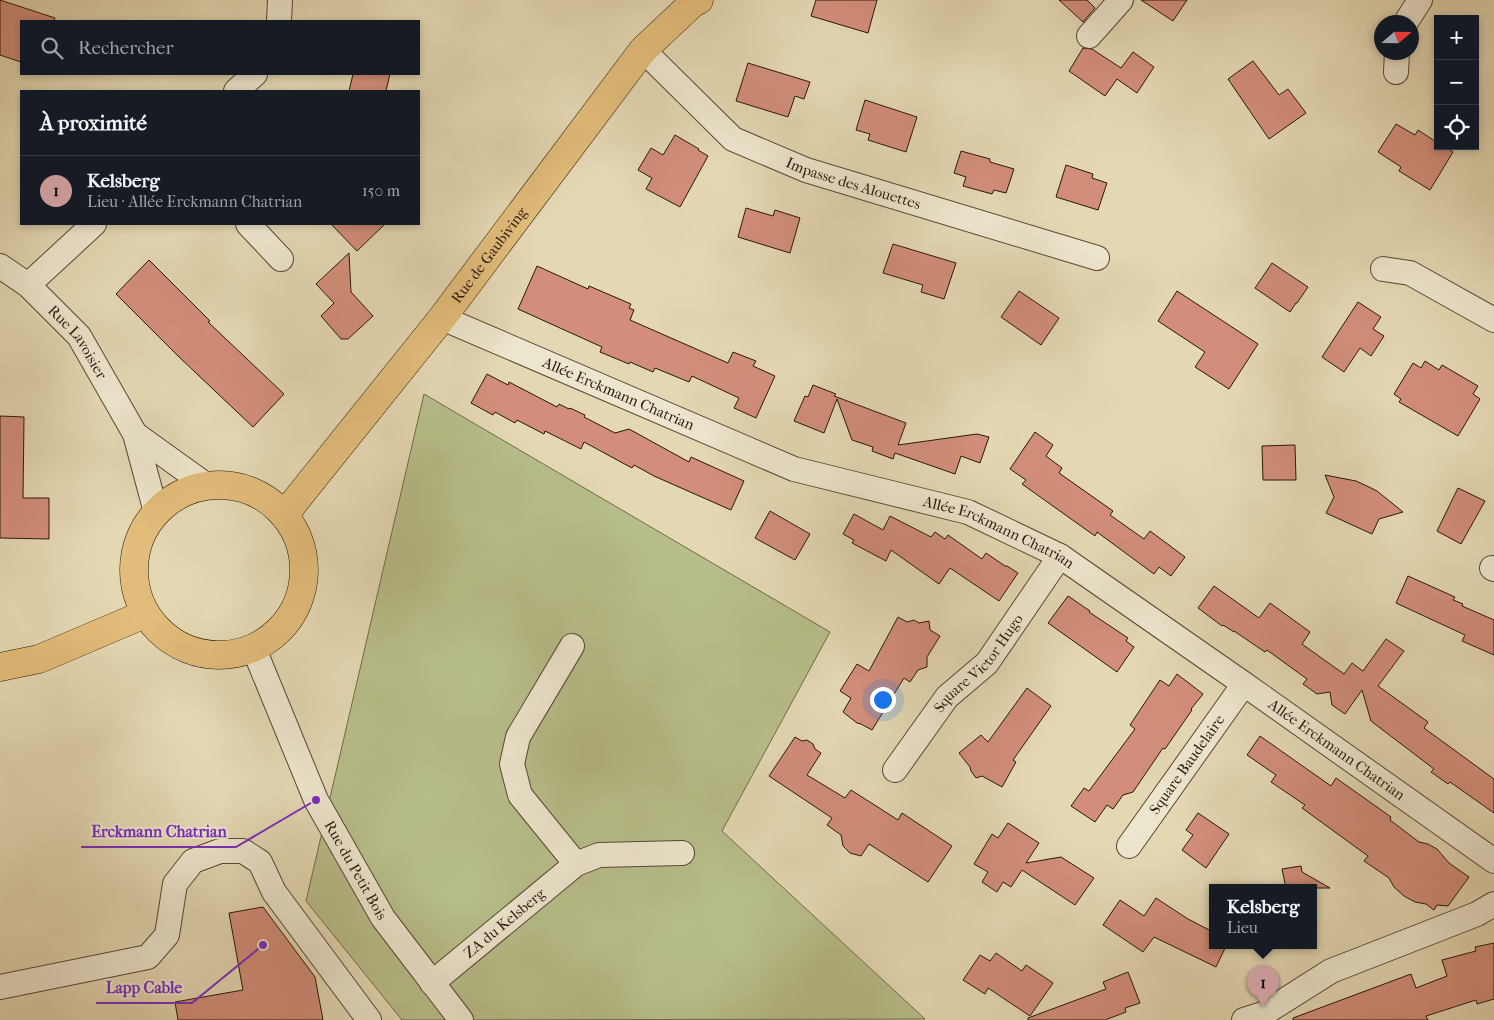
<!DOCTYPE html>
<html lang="fr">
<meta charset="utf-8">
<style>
body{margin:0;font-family:"IM FELL French Canon",serif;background:#242831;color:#f1f3f6}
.controls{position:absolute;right:15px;top:15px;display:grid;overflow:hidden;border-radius:0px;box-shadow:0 2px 8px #0003}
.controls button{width:45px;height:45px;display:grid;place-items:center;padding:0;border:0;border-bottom:1px solid #363941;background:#171b24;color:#f1f3f6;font:25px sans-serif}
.compass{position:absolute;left:1374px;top:15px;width:45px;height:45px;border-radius:50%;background:#171b24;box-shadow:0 2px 8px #0003;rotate:70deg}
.you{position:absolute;left:882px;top:699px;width:18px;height:18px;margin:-12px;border:4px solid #fff;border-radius:50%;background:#1a73e8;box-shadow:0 0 0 8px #1a73e833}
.badge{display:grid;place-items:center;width:32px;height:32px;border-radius:50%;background:#c59692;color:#111;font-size:16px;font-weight:700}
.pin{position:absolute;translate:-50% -41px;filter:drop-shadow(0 1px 2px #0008)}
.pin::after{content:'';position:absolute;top:26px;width:18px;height:15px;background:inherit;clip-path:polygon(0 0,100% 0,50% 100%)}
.popup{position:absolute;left:1209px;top:884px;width:108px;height:65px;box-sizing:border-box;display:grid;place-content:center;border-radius:0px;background:#171b24;filter:drop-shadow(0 1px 4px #0005);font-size:16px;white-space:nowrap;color:#9ea1a6}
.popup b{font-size:19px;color:#f1f3f6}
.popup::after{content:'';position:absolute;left:50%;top:100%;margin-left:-10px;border:10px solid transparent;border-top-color:#171b24}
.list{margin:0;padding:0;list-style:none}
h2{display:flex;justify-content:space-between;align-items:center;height:65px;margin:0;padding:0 20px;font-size:21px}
h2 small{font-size:16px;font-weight:400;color:#9ea1a6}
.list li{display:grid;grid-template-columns:32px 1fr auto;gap:15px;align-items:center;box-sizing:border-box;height:70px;padding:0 20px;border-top:1px solid #363941}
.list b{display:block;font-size:19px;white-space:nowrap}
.list p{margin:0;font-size:16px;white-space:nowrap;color:#9ea1a6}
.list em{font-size:16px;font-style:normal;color:#9ea1a6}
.icon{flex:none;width:28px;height:28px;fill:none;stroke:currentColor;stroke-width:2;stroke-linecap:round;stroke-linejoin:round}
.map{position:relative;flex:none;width:1494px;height:1020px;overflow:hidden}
.search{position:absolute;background:#171b24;box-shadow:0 2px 8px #0003;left:20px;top:20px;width:400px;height:55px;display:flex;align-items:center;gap:12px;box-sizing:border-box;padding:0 18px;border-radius:0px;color:#9ea1a6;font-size:19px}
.panel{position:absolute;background:#171b24;box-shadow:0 2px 8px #0003;left:20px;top:90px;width:400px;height:135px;border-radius:0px}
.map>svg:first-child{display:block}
</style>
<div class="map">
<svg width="1494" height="1020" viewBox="0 0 1494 1020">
<rect width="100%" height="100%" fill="#e4d8b3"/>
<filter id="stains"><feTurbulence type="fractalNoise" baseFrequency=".004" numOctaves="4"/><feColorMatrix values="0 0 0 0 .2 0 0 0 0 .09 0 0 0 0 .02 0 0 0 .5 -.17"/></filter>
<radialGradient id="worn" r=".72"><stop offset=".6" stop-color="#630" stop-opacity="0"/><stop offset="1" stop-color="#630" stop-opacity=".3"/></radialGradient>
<!-- green -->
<path fill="#b7be8a" stroke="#706a4a" d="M424 394 830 632 722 831 925 1019 402 1020 306 901Z"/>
<!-- building -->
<g fill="#d28e7a" stroke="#28170b">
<path d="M0 0 55 18 54 21H21V62L0 55Z"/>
<path d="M816 0H877L868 33 811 16Z"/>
<path d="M1059 0H1087L1095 8 1083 22Z"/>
<path d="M1141 0H1187L1173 21Z"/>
<path d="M1083 48 1092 49 1121 68 1133 52 1154 67 1137 93 1117 79 1105 96 1069 71Z"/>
<path d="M1253 61 1279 95 1288 89 1306 113 1269 139 1228 79Z"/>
<path d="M748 63 810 82 804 99 795 96 788 117 736 101Z"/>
<path d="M353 74H390L386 91H349Z"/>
<path d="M865 100 917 117 906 152 868 140 870 134 856 130Z"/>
<path d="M1396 124 1415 135 1418 130 1438 143V146H1444L1453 152 1430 190 1399 171 1401 167 1378 152Z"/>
<path d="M675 135 699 149 698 150 708 156 680 207 646 189 652 178 638 170 651 148 663 155Z"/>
<path d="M961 151 990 159V162L1014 169 1006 193 994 190 992 194 963 186 966 177 954 173Z"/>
<path d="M1066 165 1093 174 1092 178 1107 183 1098 210 1056 197Z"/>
<path d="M746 208 773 216 775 210 800 218 790 253 738 237Z"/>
<path d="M331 224H385L357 251Z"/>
<path d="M893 244 956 263 944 299 921 292 923 285 883 273Z"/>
<path d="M349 253 351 292 373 316 348 339H341L321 316 334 303 316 284Z"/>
<path d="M149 260 210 321 208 322 284 394 253 427 177 355 116 294Z"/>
<path d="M1272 263 1308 287 1297 303H1296L1290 312 1255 288Z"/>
<path d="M537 266 588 289 589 286 631 304 629 308 634 310 630 320 728 363 733 352 756 361 753 366 775 376 756 418 734 408 739 398 692 376 689 382 655 368 653 372 630 362 629 364 600 352 602 347 518 309Z"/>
<path d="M1019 291 1059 318 1041 345 1001 317Z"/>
<path d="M1177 291 1258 344 1229 389 1195 367 1205 352 1158 321Z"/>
<path d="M1358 302 1381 317 1373 329 1384 336 1371 356 1360 348 1344 372 1322 357Z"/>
<path d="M1425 361 1439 370 1442 365 1478 386 1473 394 1480 399 1458 436 1399 402 1401 399 1394 394 1413 363 1421 368Z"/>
<path d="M487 374 508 385 509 382 557 407 559 404 569 409 570 408 585 415 584 417 615 433 629 429 689 462 691 457 744 481 731 510 654 476 634 465 632 468 584 442 581 449 545 431 544 434 517 420 515 423 495 412 493 415 471 403Z"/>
<path d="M813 385 836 394 834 396 906 423 898 445 977 434 989 437 980 463 961 456 955 474 895 453 893 459 872 451 873 447 852 440 837 399 824 433 794 421 805 396 808 397Z"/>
<path d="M0 416 24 417 23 498H49V539L0 538Z"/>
<path d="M1035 432 1053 445 1046 456 1062 468 1059 473 1113 511 1110 515 1144 539 1150 531 1185 557 1171 576 1159 567 1154 574 1097 532 1095 536 1022 484 1026 480 1010 469Z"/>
<path d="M1295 445 1296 480H1263L1262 446Z"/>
<path d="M1325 475 1356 481 1367 486 1377 491 1403 512 1379 519 1372 534 1326 513 1334 497Z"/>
<path d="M1458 488 1485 501 1461 544 1437 531Z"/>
<path d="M770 511 810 534 795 560 755 538Z"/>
<path d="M854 514 883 530 890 516 931 537 935 532 945 539 948 535 982 559 986 553 1005 566H1007L1018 573 999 601 950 568 939 584 891 550 886 561 852 543 854 540 843 534Z"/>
<path d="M1408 576 1455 597 1453 600 1463 604 1462 606 1494 620V655L1462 641 1465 635 1396 603Z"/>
<path d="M1214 586 1259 618 1270 603 1310 632 1302 644 1344 674 1352 663 1363 671 1386 639 1404 651 1378 686 1428 722 1424 728 1494 779V813L1450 782 1448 784 1431 772 1434 769 1371 721 1362 690 1345 714 1332 705 1330 692 1317 694 1303 684 1307 679 1267 650 1265 652 1234 631V632L1223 625 1222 626 1198 608Z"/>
<path d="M1068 596 1090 611 1089 612 1128 638 1126 641 1134 647 1117 672 1048 623Z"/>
<path d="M898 617 907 622 914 620 919 623 929 621 930 630 940 636 927 657V667L918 670 910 682 904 678 872 730 861 724 857 723 843 712 851 698 840 691 857 664 869 671Z"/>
<path d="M1177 674 1203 694 1191 709 1192 710 1165 749 1163 748 1133 792 1123 795 1113 809 1107 805 1095 822 1071 806 1084 788 1089 791 1135 729 1130 725 1160 680 1169 686Z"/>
<path d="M1027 688 1051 706 1013 760 1016 762 1002 787 982 776 976 778 971 771 970 767 959 753 981 735 988 742Z"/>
<path d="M1260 736 1331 786 1336 778 1391 817 1390 820 1419 842 1428 844 1437 849 1449 863 1469 877 1448 906 1437 905 1434 910 1426 904 1415 902 1404 896 1394 887 1389 878 1364 861 1368 856 1302 808 1305 805 1271 782 1276 775 1247 755Z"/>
<path d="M795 737 802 741 807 740 813 744 815 749 821 753 807 775 845 798 851 790 898 820 902 813 952 846 928 882 869 844 861 856 850 853 843 846 841 835 827 825 832 818 769 776Z"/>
<path d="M1198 813 1229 834 1206 868 1182 850 1193 835 1186 830Z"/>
<path d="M1008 823 1039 843 1026 863 1061 857 1094 878 1075 905 1022 870 1011 887 1003 882 997 892 982 882 988 872 974 864 992 834 998 838Z"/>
<path d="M1301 866 1302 872 1330 888H1286L1282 869Z"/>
<path d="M1156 898 1188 919 1213 932V946H1226L1216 967 1154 937 1143 952 1103 925 1120 900 1144 916Z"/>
<path d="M263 907 315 977 323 1020H178L175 1002 243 990 229 913Z"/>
<path d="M1494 943V999L1477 1004 1476 1000 1426 1016 1428 1020H1293V1018L1411 974 1416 988 1447 976 1442 960 1476 951 1475 947Z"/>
<path d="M996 953 1022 971 1026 965 1053 983 1030 1016 988 988 985 994 963 980 980 955 990 961Z"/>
<path d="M1128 972 1140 1003 1125 1008 1126 1012 1105 1020H1028V1018L1106 989 1103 982Z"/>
</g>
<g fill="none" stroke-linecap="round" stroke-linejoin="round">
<!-- minor casing -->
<g stroke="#574735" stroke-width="26">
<g id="minor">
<path d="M279 21 280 0"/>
<path d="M1406 22 1420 0"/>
<path d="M1089 36 1121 0"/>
<path id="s1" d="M643 50 733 139 806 170 1097 258"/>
<path d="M1396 72 1397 52"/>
<path d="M236 91 255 74"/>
<path d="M248 224 281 259"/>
<path id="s2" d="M0 266 28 285 79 336 135 434 156 512"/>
<path d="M1383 269 1410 273 1494 320"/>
<path d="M28 285 94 224"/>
<path id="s3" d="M442 318 794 469 968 512 1060 556 1244 684 1494 861"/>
<path d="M135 434 206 485"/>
<path d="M1492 568 1494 569"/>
<path d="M572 646 518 737 512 764 520 795 576 864"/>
<path id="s4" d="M254 649 316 800 383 918 461 1020"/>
<path id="s5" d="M895 770 947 697 987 663 1060 556"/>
<path id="s6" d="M1129 846 1244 684"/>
<path id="s7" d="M432 983 576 864 599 855 682 853"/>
<path d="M0 987 148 957 167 935 175 884 193 861 220 851H243L260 862 274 892 369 1020"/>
<path d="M1244 1020 1263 1014 1331 971 1477 914 1494 904"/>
</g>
</g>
<!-- major casing -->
<g stroke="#28170b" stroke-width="29">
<g id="major">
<circle cx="219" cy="570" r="85"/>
<path id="s8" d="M284 515 442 318 643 50 693 3 699 0"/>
<path d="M0 667 39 659 145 614"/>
</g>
</g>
<!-- minor -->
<use href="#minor" stroke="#ede6ce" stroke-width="24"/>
<!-- major -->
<use href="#major" stroke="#e2bc7a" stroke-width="28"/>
</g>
<g text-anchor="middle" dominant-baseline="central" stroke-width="4" stroke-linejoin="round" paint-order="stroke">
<!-- street labels -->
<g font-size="15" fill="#28170b" stroke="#ede6ce">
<text stroke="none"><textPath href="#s1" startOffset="255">Impasse des Alouettes</textPath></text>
<text stroke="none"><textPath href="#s8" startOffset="331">Rue de Gaubiving</textPath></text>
<text stroke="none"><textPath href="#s2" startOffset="110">Rue Lavoisier</textPath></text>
<text stroke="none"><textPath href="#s3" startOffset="192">Allée Erckmann Chatrian</textPath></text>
<text stroke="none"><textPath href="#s3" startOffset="598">Allée Erckmann Chatrian</textPath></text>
<text stroke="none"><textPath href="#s5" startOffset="136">Square Victor Hugo</textPath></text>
<text stroke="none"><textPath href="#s3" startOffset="1002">Allée Erckmann Chatrian</textPath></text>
<text stroke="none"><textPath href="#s6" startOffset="100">Square Baudelaire</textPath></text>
<text stroke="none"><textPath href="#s4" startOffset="244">Rue du Petit Bois</textPath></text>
<text stroke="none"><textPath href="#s7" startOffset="94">ZA du Kelsberg</textPath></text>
</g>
</g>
<!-- callouts -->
<path fill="none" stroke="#7b2cbf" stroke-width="2" d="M316 800L236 847H81M263 945L192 1003H96"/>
<g fill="#7b2cbf" stroke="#ede6ce" stroke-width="2">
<circle cx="316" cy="800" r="5"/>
<circle cx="263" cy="945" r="5"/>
</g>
<g font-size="16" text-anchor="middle" font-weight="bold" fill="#7b2cbf" stroke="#ede6ce" stroke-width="4" stroke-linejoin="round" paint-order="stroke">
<text x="159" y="837">Erckmann Chatrian</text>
<text x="144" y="993">Lapp Cable</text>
</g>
<rect width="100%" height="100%" filter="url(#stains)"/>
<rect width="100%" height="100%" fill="url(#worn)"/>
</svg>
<div class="controls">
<button>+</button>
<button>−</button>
<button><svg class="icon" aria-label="locate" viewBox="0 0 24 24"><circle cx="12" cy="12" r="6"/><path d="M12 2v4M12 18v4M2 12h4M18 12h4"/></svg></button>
</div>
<svg class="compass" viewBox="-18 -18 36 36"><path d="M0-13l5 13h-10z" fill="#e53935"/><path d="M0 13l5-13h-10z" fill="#9ea1a6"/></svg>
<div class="you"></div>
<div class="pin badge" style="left:1263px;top:1007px">1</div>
<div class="popup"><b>Kelsberg</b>Lieu</div>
<div class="search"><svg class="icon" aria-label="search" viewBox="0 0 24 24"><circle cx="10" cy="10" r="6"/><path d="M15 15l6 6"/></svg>Rechercher</div>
<section class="panel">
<h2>À proximité<small></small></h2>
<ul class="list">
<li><span class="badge">1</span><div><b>Kelsberg</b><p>Lieu · Allée Erckmann Chatrian</p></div><em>150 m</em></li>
</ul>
</section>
</div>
